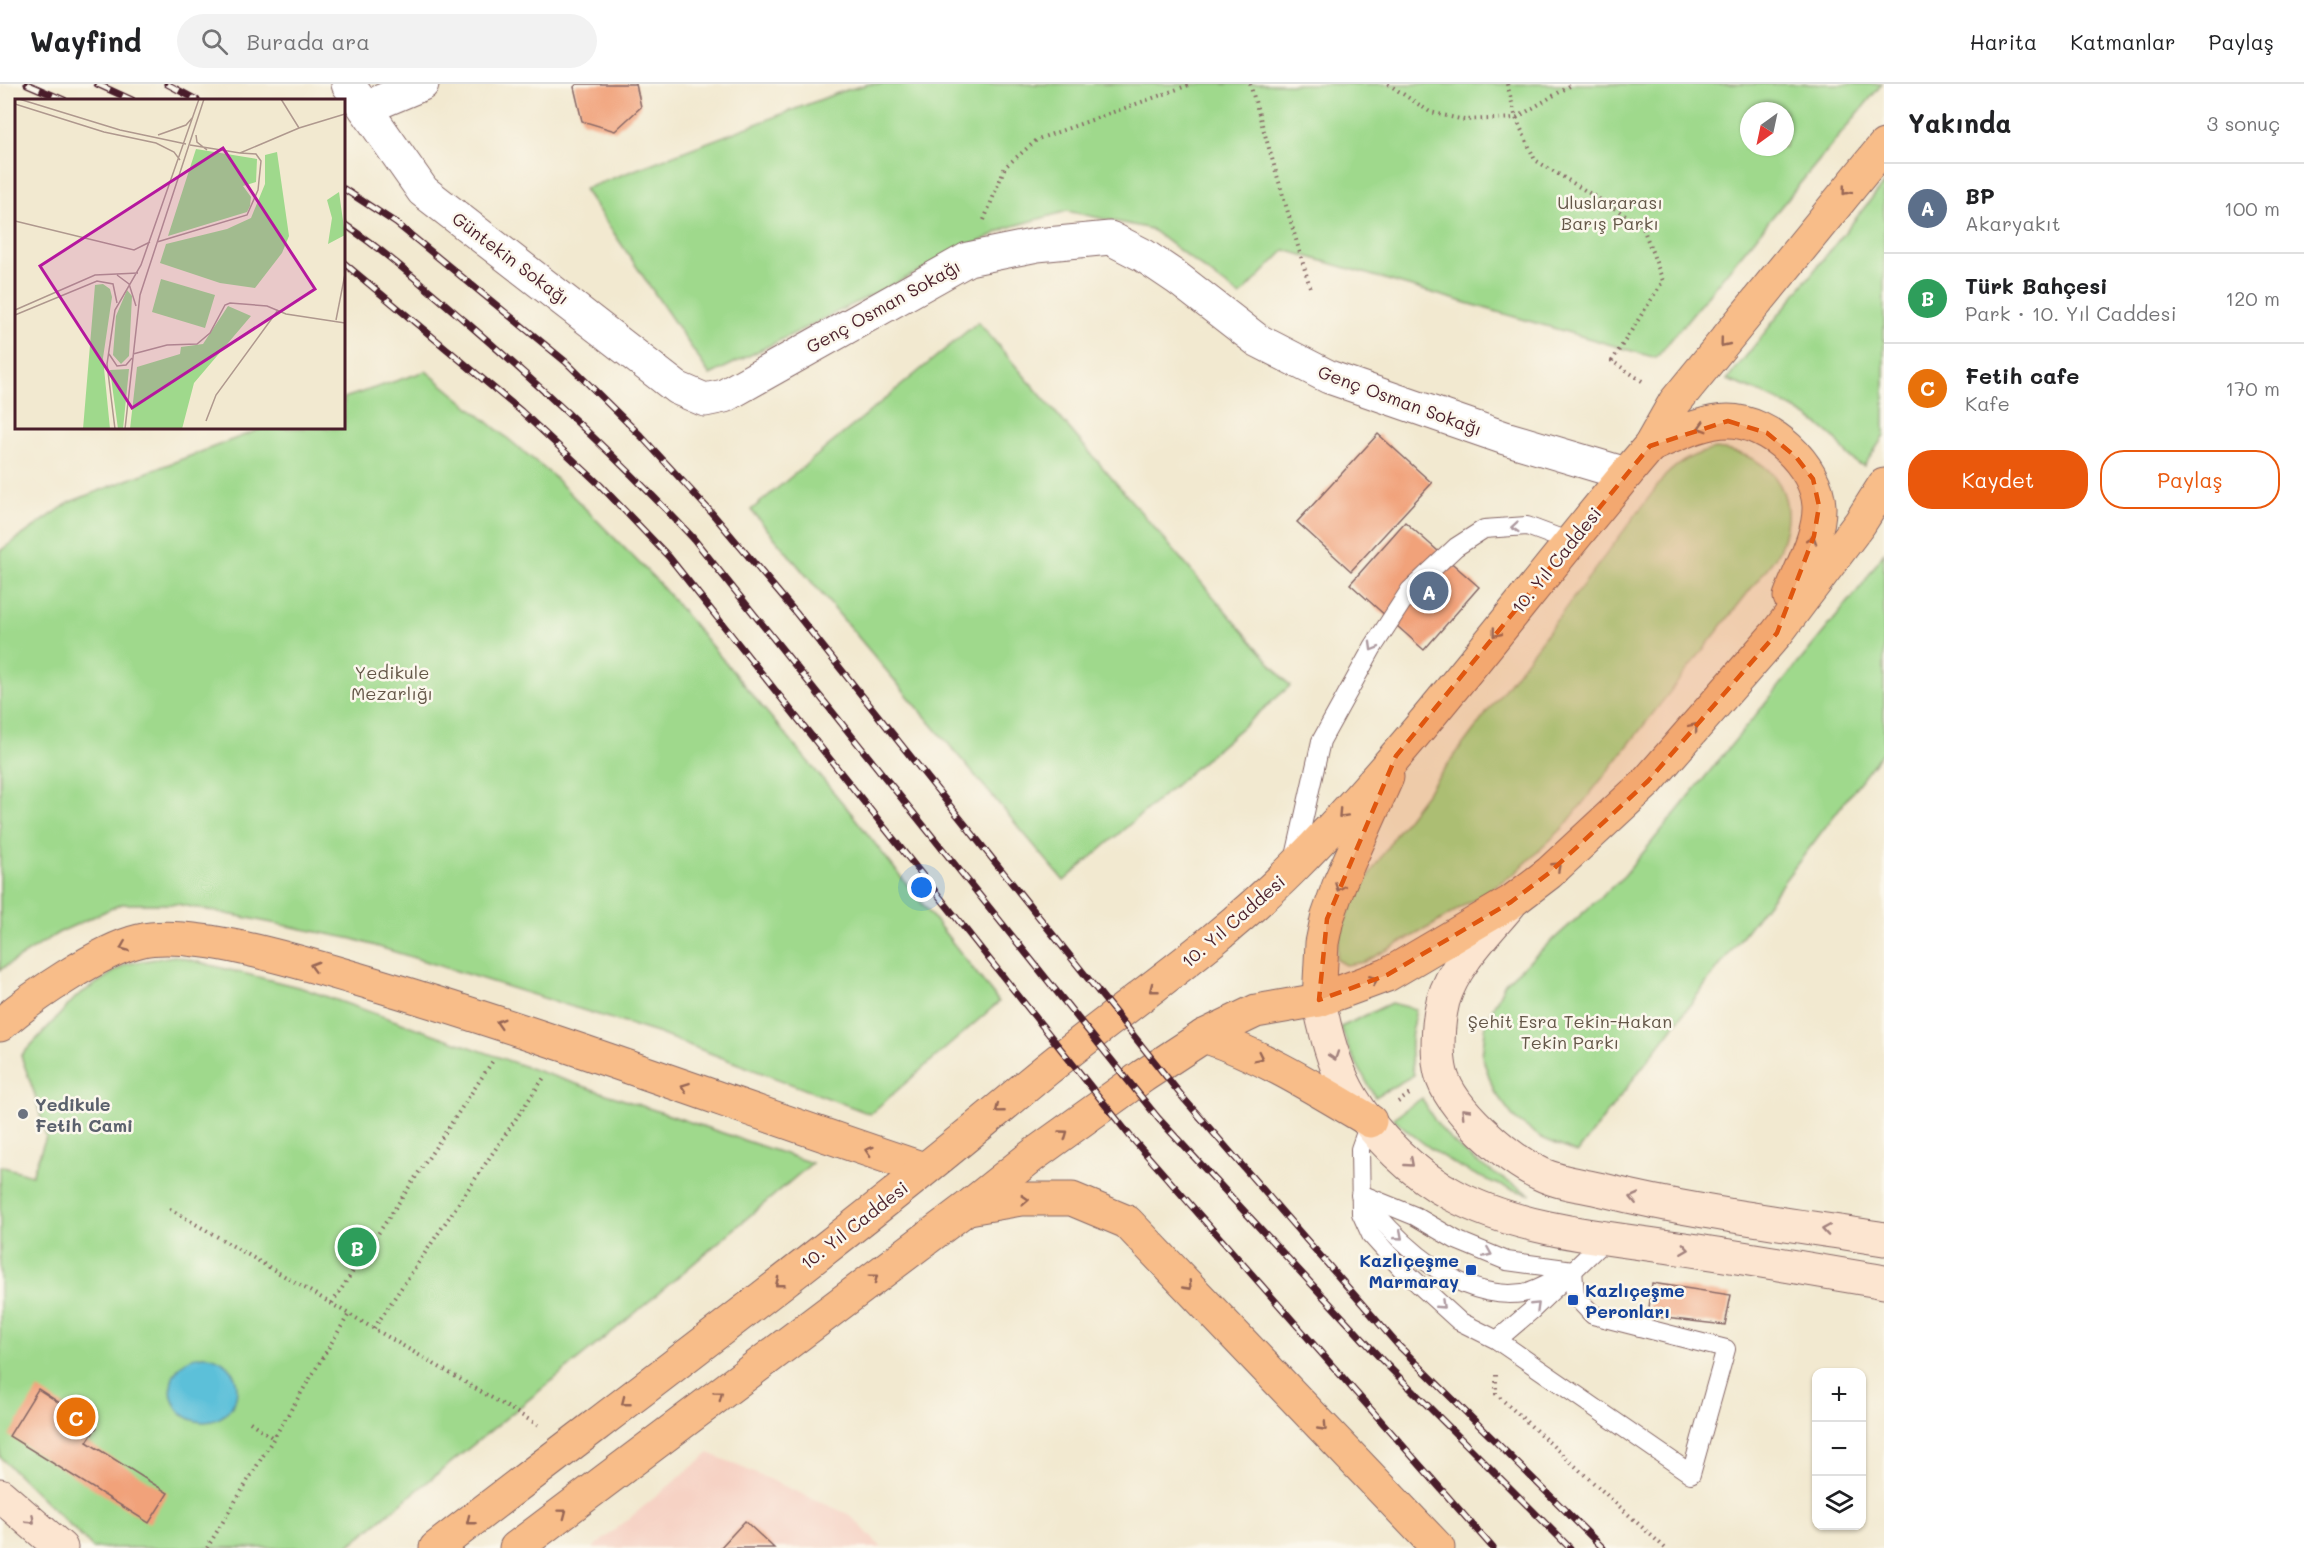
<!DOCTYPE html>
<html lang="tr">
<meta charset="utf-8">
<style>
body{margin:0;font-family:Mali,sans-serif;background:#f2f2f2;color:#202124}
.controls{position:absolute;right:18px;bottom:18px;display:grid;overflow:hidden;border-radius:12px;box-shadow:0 2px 4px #0004}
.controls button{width:54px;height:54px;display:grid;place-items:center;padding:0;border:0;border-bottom:2px solid #e0e0e0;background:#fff;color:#202124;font:30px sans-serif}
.compass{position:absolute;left:1740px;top:18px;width:54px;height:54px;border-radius:50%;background:#fff;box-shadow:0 2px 4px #0004;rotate:213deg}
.you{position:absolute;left:922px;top:804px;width:21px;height:21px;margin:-15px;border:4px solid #fff;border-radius:50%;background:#1a73e8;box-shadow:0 0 0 9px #1a73e833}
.badge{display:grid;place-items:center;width:39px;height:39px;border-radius:50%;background:#ea580c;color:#fff;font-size:20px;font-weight:700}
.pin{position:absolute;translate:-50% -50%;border:3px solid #fff;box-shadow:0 2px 6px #0006}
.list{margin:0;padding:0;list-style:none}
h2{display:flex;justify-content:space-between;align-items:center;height:78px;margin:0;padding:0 24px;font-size:26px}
h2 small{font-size:20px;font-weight:400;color:#757577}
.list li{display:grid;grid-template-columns:39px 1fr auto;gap:18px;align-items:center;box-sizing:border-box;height:90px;padding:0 24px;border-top:2px solid #e0e0e0}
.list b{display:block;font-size:22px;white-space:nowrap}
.list p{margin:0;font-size:20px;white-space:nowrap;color:#757577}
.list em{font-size:20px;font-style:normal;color:#757577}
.actions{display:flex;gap:12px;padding:18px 24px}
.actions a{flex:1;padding:14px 0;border:2px solid #ea580c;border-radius:24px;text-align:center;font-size:21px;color:#ea580c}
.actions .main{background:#ea580c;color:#fff}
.icon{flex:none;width:33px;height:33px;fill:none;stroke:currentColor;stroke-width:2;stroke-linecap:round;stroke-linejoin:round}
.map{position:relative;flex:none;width:1884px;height:1464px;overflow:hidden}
header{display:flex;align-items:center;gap:36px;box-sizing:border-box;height:84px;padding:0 30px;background:#fff;border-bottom:2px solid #e0e0e0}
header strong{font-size:28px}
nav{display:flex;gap:33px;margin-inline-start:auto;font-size:21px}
.search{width:420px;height:54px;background:#f2f2f2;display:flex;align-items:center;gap:15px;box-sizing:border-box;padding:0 21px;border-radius:33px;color:#757577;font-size:22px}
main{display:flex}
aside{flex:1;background:#fff}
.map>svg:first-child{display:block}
</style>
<header>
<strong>Wayfind</strong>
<div class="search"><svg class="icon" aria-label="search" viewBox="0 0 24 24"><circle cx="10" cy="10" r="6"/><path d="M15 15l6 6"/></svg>Burada ara</div>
<nav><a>Harita</a><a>Katmanlar</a><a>Paylaş</a></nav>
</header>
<main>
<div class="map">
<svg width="1884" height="1464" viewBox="0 0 1884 1464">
<rect width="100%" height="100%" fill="#fbf7ec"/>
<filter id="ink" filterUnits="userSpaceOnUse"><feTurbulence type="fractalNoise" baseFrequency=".0167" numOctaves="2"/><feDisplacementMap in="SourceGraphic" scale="12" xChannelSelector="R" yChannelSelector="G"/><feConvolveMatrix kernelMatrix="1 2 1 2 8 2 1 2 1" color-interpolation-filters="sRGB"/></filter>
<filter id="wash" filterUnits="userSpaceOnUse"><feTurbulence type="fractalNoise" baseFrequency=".008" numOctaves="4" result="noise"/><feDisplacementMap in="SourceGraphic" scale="24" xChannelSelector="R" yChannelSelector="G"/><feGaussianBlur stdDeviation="1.35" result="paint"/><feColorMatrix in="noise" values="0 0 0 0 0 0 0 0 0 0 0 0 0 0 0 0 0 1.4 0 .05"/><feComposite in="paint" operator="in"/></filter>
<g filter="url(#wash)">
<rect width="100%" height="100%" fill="#f2e9d0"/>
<!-- built -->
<path fill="#f6d2c4" d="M709 1369 850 1431 882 1464H593Z"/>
<!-- green -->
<g fill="#9fd98c" stroke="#747c5c" stroke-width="1.5" fill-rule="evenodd">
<path d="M869 0H1882L1656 274 1285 166 1240 212 1151 145 1067 127 1007 144 710 291 584 105 843 7ZM1749 27H1785V63H1749Z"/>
<path d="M1884 99V352L1864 382C1846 376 1844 362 1831 351 1801 324 1764 309 1727 296Z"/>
<path d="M978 238 1290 602 1064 797 751 426Z"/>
<path d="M426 287 552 391 658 498 851 729 999 918 870 1030 657 949 353 855 177 820H121L58 849 0 886V467L70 418 263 344H344V314Z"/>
<path d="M1715 365C1777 369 1805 419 1775 474L1564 743 1514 790 1433 841 1365 878 1346 881 1336 875C1339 829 1373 787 1397 748L1665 392C1680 377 1694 370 1715 365Z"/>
<path d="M1884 468V666L1577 1069 1542 1054 1515 1035 1494 1007 1482 972 1486 938 1505 899 1624 792 1863 500Z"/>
<path d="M174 872 302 904 541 988 812 1079 628 1235 346 1464H93L0 1373V1082L32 1091 46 1053 35 1011 21 972 77 912 126 880Z"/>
<path d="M1391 919 1416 925C1411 948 1408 968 1414 991L1375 1013 1349 966 1341 943Z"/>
<path d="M1422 1014C1444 1062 1487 1087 1532 1111 1478 1098 1434 1072 1393 1034Z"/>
</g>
<!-- water -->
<circle fill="#5bc0d9" stroke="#527082" stroke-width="1.5" cx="204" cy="1305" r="33"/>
<g id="blocks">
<!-- building -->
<g fill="#f1a27a">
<path d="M577 0H636L641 23 615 47 582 37 574 3Z"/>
<path d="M1378 350 1432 399 1351 487 1297 438Z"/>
<path d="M1405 438 1479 503 1424 566 1350 500Z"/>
<path d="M1652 1199 1731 1211 1725 1241 1648 1232Z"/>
<path d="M38 1305 97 1343 87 1358 168 1409 149 1439 9 1352Z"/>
<path d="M745 1437 774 1464H720Z"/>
</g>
</g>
</g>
<g filter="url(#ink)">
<use href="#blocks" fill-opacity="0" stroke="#856665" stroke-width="1.5"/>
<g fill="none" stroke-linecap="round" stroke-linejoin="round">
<!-- lane casing -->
<g stroke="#856665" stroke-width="20">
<g id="lane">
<path d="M1294 777 1321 657 1373 563 1410 506 1456 463 1484 445 1527 442 1570 458"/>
<path d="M1370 1037 1360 1065 1361 1129 1371 1151 1400 1183 1459 1237 1497 1256 1691 1390 1726 1265 1593 1231 1575 1212 1573 1186"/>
<path d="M1361 1110 1415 1132 1456 1156 1507 1177 1573 1186"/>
<path d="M1360 1111C1397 1157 1457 1218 1523 1209 1539 1206 1558 1193 1573 1186"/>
<path d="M1497 1256 1531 1227 1607 1154"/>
</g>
</g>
<!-- street casing -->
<g stroke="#856665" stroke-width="35">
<g id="street">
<path d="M348 0 423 107 677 304 705 316 724 312 968 175 1037 161 1110 154 1143 171 1177 194 1257 256 1329 293 1505 354 1626 390"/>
<path d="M365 24 422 0"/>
</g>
</g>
<!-- secondary casing -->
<g stroke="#856665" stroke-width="35">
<g id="secondary">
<path d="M1510 820C1486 849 1454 880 1443 917 1438 937 1436 968 1441 989 1450 1025 1508 1075 1541 1090 1559 1099 1583 1101 1603 1106 1694 1129 1790 1140 1884 1155"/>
<path d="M1319 916C1325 948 1335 986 1352 1014 1374 1051 1414 1091 1453 1111 1517 1146 1606 1154 1678 1164 1747 1174 1815 1186 1884 1198"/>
<path d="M0 1411 61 1464"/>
</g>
</g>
<!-- primary casing -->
<g stroke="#856665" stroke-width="35">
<g id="primary">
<path d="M1650 362C1674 352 1702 337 1728 337 1769 337 1817 381 1819 422 1820 452 1800 485 1790 513"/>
<path d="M1319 916 1322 859 1327 835 1340 798 1387 693"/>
<path d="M0 941C30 914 101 866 139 857 191 844 304 879 357 895 548 951 735 1022 924 1085"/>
<path d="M1204 952C1264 972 1316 1005 1370 1037"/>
<path d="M969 1124 1021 1115H1072L1127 1138 1438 1464"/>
<path d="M436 1464C634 1311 837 1161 1029 1000 1116 927 1211 866 1292 785 1422 654 1530 502 1650 362L1675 318 1884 62"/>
<path d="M516 1464 967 1124 1032 1072 1143 992 1204 952 1256 927 1319 916 1387 891 1511 818 1549 789 1648 697 1777 549 1860 439 1884 401"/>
</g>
</g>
<!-- path -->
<g stroke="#856665" stroke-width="4" stroke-dasharray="1.5 4.5" stroke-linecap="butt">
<path d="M1250 0 1310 203"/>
<path d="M1388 0 1430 28 1464 36 1516 34 1535 76 1642 141 1663 197 1612 277 1645 299"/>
<path d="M1507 0 1516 34 1573 0"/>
<path d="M984 136 1005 83 1038 55 1192 0"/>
<path d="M1398 1018 1411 1009"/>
<path d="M170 1125 538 1341"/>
<path d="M332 1219 494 975"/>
<path d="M374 1244 545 992"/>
<path d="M1496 1291V1310L1665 1464"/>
<path d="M250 1338 273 1354"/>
<path d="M207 1464 349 1230"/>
</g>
<!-- lane -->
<use href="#lane" stroke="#fff" stroke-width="18"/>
<!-- street -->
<use href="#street" stroke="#fff" stroke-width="33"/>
<!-- secondary -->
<use href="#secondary" stroke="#fce5d0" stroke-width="33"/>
<!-- primary -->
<use href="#primary" stroke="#f8bd89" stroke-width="33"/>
<!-- rail casing -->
<g stroke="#4a1f2b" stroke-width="7">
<g id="rail">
<path d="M27 0 64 16"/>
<path d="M97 0 132 16"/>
<path d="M167 0 197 16"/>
<path d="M344 105 396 139 566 278 641 352 711 428 796 529 1185 1016 1397 1260 1603 1464"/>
<path d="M344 140C387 169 425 203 465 237 545 306 621 377 693 454L1158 1034 1382 1276 1570 1464"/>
<path d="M344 179 521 327 600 401 669 473 1130 1052 1493 1464"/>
</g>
</g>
<!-- rail -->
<use href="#rail" stroke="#fbf7ec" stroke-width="4.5" stroke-dasharray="14" stroke-linecap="butt"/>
</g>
<!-- one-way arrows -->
<defs><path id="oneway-chevron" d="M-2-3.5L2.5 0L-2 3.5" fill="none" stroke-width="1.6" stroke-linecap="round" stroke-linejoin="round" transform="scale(1.5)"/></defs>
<g stroke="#986655">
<use href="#oneway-chevron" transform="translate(1846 107) rotate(129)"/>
<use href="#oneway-chevron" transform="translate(1724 259) rotate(129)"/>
<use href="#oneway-chevron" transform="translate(1702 343) rotate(164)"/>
<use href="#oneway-chevron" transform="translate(1812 455) rotate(-72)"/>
<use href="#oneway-chevron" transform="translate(1496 549) rotate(129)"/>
<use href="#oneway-chevron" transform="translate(1694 643) rotate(-50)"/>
<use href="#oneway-chevron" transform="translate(1342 730) rotate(133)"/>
<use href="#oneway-chevron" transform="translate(1557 782) rotate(-43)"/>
<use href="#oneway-chevron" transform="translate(1339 803) rotate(111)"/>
<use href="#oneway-chevron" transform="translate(124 863) rotate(158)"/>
<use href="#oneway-chevron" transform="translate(314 882) rotate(-164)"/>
<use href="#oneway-chevron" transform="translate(1374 896) rotate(-22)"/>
<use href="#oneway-chevron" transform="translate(1153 905) rotate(142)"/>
<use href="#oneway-chevron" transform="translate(500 939) rotate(-163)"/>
<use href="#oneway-chevron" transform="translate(1259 973) rotate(26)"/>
<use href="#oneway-chevron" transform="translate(685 1003) rotate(-160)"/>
<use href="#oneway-chevron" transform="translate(999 1025) rotate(141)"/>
<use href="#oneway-chevron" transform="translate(1064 1050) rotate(-36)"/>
<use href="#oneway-chevron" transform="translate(869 1067) rotate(-162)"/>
<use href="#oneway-chevron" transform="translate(1025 1116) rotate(-3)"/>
<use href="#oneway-chevron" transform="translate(874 1194) rotate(-37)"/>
<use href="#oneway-chevron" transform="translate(779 1199) rotate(142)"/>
<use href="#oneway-chevron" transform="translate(1188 1202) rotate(46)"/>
<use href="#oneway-chevron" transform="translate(719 1311) rotate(-37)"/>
<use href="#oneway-chevron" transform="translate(625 1318) rotate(142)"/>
<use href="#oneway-chevron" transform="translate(1323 1343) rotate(46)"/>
<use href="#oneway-chevron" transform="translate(563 1429) rotate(-37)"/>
<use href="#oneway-chevron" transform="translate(470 1437) rotate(142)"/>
</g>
<g stroke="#ae9aa0">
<use href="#oneway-chevron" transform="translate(1515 443) rotate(175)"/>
<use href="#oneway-chevron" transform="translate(1373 563) rotate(120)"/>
<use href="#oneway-chevron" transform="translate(1399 1152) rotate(41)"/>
<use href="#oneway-chevron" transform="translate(1488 1169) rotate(23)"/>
<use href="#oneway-chevron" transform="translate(1441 1221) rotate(43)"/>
<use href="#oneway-chevron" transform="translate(1536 1222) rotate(-44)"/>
</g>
<g stroke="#a3827e">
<use href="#oneway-chevron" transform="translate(1334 972) rotate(71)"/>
<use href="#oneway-chevron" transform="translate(1465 1028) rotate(-134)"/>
<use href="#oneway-chevron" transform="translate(1410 1079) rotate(41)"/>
<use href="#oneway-chevron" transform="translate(1634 1114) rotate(-167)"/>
<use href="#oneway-chevron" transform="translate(1826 1146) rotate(-171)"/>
<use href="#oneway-chevron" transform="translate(1685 1165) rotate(8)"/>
<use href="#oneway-chevron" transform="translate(31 1436) rotate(43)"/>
</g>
</g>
<!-- marked area -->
<path fill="#e0560e" fill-opacity="0.2" stroke="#e0560e" stroke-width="4.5" stroke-dasharray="12 8" stroke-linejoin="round" d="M1728 337 1767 349 1796 373 1813 395 1819 422 1814 452 1777 549 1648 697 1549 789 1511 818 1387 891 1319 916 1327 835 1396 672 1650 362Z"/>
<!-- markers -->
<circle fill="#6b7280" stroke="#fbf7ec" stroke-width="2" cx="23" cy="1030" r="6"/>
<g fill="#1a4fb4" stroke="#fbf7ec" stroke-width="2">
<rect x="1465" y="1180" width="12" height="12" rx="3"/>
<rect x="1567" y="1210" width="12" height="12" rx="3"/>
</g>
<g text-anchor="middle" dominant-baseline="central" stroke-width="5" stroke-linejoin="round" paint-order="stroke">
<!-- park labels -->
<g font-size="18" fill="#645748" stroke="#fbf7ec">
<text x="1610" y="118">Uluslararası<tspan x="1610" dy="21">Barış Parkı</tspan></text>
<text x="392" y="588">Yedikule<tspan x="392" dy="21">Mezarlığı</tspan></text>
<text x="1570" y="937">Şehit Esra Tekin-Hakan<tspan x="1570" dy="21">Tekin Parkı</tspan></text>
</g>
<!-- street labels -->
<g font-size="18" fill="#4a1f2b" stroke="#fbf7ec">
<text transform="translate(511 174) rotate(37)">Güntekin Sokağı</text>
<text transform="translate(883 222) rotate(-29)">Genç Osman Sokağı</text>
<text transform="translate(1400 316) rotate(20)">Genç Osman Sokağı</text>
<text transform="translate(1556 476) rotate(-51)">10. Yıl Caddesi</text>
<text transform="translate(1233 837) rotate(-41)">10. Yıl Caddesi</text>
<text transform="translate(854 1141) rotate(-38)">10. Yıl Caddesi</text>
</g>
<!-- worship labels -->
<g font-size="18" font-weight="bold" fill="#5b616d" stroke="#fbf7ec" text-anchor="start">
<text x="35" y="1020">Yedikule<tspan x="35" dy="21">Fetih Cami</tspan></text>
</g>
<!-- transit labels -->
<g font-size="18" font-weight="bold" fill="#164399" stroke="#fbf7ec" text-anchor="end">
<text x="1459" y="1176">Kazlıçeşme<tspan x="1459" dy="21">Marmaray</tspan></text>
<text x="1585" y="1206" text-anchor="start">Kazlıçeşme<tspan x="1585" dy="21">Peronları</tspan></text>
</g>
</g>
<!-- overview -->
<g transform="translate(15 15)">
<rect width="330" height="330" fill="#f2e9d0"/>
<path d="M181 50 242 60 241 83 228 87 236 98 235 107 232 113 153 137ZM262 53 274 137 267 154 240 189 205 184 145 164 151 145 212 130 236 119 250 85V56ZM324 93 330 136 313 145 317 119 312 101ZM146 180 200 196 190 229 137 213ZM88 185 95 190 97 198 88 259 95 330H68L80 186ZM112 191 117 197 114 257 106 265 98 256 101 217ZM213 207 236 217 179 284 167 330H115L122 268 165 255 166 248 188 245ZM114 270 108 330H103L95 271Z" fill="#9fd98c"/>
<path fill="none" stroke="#af988e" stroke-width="1.5" d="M4 0 105 31 171 45M266 0 284 29M0 5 89 33 141 44 159 53 165 61M143 36 171 26 178 18M181 36 182 43 192 51M175 46 225 54 284 29 330 15M0 122 119 151 135 143M142 143 232 116 243 91 246 62 241 55 225 54M102 176 114 185 121 207M0 211 80 176 123 174M0 216 82 182 98 185 102 204M321 221 330 175M94 255 102 267 111 266 117 259M118 255 152 246 182 245 195 234 210 206 215 204 252 207 271 215 330 224M191 322 201 296 263 211M100 330 92 265 100 211 126 166 184 0M110 330 125 196 189 0"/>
<path fill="#b5179e" fill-opacity="0.15" stroke="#b5179e" stroke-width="3" d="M208 49 300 190 117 309 25 167Z"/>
<rect width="330" height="330" fill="none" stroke="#4a1f2b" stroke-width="3"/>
</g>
</svg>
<div class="controls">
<button>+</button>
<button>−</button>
<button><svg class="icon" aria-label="layers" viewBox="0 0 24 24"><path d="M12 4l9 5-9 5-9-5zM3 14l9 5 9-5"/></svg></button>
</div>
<svg class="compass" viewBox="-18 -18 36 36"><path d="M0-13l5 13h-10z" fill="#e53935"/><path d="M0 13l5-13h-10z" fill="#757577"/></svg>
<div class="you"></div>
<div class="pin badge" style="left:1429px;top:507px;background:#5c6f8a">A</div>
<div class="pin badge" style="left:357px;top:1163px;background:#2e9e5b">B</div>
<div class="pin badge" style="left:76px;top:1333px;background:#e8710a">C</div>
</div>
<aside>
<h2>Yakında<small>3 sonuç</small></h2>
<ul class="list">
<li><span class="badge" style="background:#5c6f8a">A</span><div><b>BP</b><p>Akaryakıt</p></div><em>100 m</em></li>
<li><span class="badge" style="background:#2e9e5b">B</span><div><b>Türk Bahçesi</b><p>Park · 10. Yıl Caddesi</p></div><em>120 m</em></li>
<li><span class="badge" style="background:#e8710a">C</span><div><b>Fetih cafe</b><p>Kafe</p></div><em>170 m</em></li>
</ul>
<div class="actions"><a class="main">Kaydet</a><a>Paylaş</a></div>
</aside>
</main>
